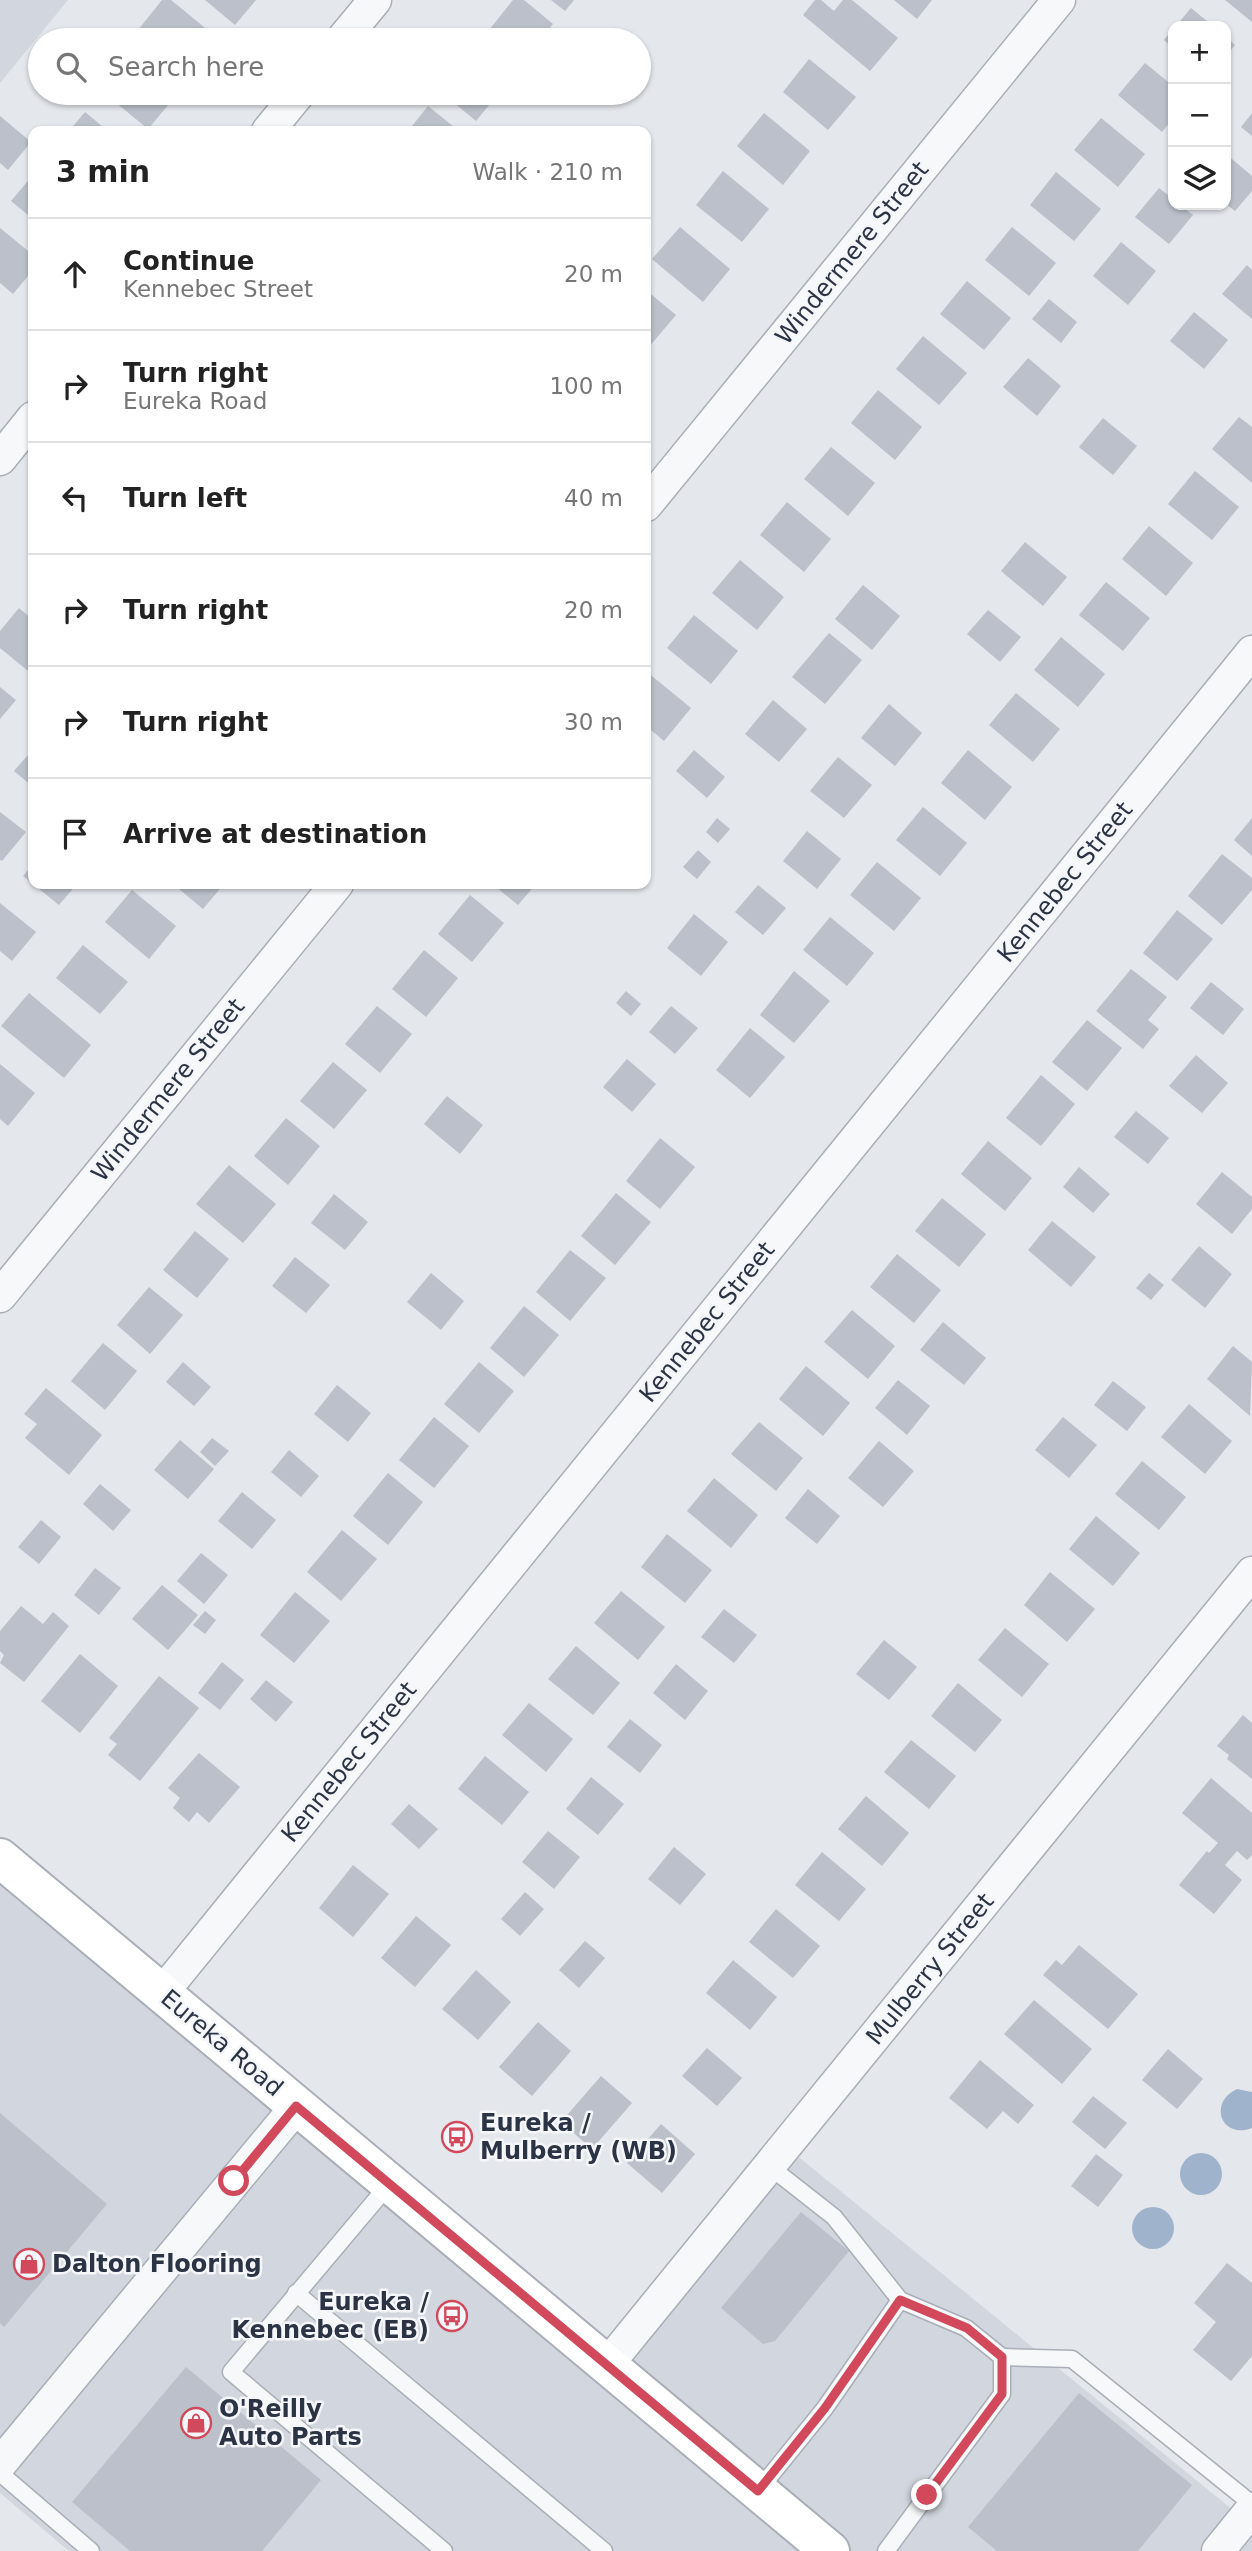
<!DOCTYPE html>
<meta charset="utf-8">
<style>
body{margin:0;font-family:"DejaVu Sans",sans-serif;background:#f2f2f2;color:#222}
.controls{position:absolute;right:21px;top:21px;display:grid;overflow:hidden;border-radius:14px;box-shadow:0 2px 5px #0004}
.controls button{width:63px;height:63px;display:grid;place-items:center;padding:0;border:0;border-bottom:2px solid #e0e0e0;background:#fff;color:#222;font:35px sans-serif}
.stop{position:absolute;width:21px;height:21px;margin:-16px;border:5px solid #d1495b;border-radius:50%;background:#fff}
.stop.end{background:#d1495b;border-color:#fff;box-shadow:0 2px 7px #0008}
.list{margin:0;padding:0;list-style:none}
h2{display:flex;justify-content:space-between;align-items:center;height:91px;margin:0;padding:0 28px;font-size:30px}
h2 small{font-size:23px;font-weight:400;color:#767676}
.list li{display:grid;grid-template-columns:46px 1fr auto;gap:21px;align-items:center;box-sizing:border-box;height:112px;padding:0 28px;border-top:2px solid #e0e0e0}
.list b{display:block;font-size:26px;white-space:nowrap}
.list p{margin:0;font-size:23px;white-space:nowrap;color:#767676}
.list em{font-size:23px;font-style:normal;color:#767676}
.icon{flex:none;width:38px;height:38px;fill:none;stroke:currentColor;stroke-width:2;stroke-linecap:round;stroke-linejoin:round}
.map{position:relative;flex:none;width:1252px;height:2551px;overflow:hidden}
.search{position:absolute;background:#fff;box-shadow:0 2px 5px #0004;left:28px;top:28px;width:623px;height:77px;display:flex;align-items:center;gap:18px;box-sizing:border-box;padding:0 24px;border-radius:38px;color:#767676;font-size:26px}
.panel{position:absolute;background:#fff;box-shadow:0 2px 5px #0004;left:28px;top:126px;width:623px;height:763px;border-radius:14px}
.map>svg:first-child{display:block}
</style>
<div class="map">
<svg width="1252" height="2551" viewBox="0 0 1252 2551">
<rect width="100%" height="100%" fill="#e4e7ec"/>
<!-- built -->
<g fill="#d2d6de">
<path d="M0 0H68L0 83Z"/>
<path d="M0 1858 607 2364 785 2146 1244 2519 1252 2509V2551H69L0 2493Z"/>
</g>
<!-- water -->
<g fill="#9fb4cc">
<path d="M1237 2089 1252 2092V2128C1222 2140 1207 2103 1237 2089Z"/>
<circle cx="1201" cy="2174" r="21"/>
<circle cx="1153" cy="2228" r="21"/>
</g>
<!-- building -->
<g fill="#bbc0ca">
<path d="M162 0H171L215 36 212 40H141L134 35Z"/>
<path d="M205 0H256L235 25Z"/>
<path d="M513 0H524L553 24 540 40H491L485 35Z"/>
<path d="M551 0H574L565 11Z"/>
<path d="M815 0H821L834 11 843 0H852L898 38 870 71 803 15Z"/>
<path d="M894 0H932L917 19Z"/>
<path d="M1225 0H1252V22Z"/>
<path d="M1191 8 1213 26H1176Z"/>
<path d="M1173 29V48L1164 40Z"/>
<path d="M1226 37 1235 45 1226 56Z"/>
<path d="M809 59 856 97 828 130 783 92Z"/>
<path d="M1145 63 1173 86V118L1162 132 1118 95Z"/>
<path d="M104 93H170L175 97 148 129Z"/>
<path d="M442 93H499L476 121Z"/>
<path d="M428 106 459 131H408Z"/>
<path d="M85 112 108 131H69Z"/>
<path d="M764 113 810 151 783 185 737 146Z"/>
<path d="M1252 113V136L1241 127Z"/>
<path d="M0 116 31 142 8 170 0 163Z"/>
<path d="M1101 118 1145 154 1118 187 1074 150Z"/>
<path d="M1226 154 1252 176V191L1235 211 1226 204Z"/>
<path d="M723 171 769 209 742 242 696 205Z"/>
<path d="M1056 172 1101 209 1074 241 1030 205Z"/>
<path d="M33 175V219L11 201Z"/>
<path d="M1159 188 1173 199V205H1180L1193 215 1169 244 1135 217Z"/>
<path d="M680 227 730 269 703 302 652 259Z"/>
<path d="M1012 227 1056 263 1029 296 985 260Z"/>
<path d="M0 228 33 255V270L13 294 0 283Z"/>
<path d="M1121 242 1156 271 1128 305 1093 276Z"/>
<path d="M1247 265 1252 270V319L1222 294Z"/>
<path d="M967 281 1011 318 984 350 940 314Z"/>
<path d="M646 290 676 315 648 348 646 346Z"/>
<path d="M1049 299 1077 322 1061 343 1032 319Z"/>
<path d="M1194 312 1228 340 1204 369 1170 341Z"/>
<path d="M923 336 967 373 939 405 896 369Z"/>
<path d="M1028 358 1061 386 1037 416 1003 387Z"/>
<path d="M878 390 922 427 895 460 851 423Z"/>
<path d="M1239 417 1252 427V483L1212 449Z"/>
<path d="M1103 418 1137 446 1113 475 1079 447Z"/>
<path d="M831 447 875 483 848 516 804 479Z"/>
<path d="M1195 471 1239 507 1212 540 1168 504Z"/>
<path d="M787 502 831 539 804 572 760 535Z"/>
<path d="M1149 526 1193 563 1166 596 1122 559Z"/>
<path d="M1025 542 1067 577 1043 606 1001 571Z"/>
<path d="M740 560 784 597 757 630 712 593Z"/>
<path d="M1106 582 1150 618 1123 651 1079 615Z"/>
<path d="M863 585 900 616 872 650 835 619Z"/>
<path d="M19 608 33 620V675L0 648V631Z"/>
<path d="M988 610 1021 637 1000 662 967 634Z"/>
<path d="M694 615 738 651 711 684 667 648Z"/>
<path d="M829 633 862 660 825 704 792 677Z"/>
<path d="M1061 637 1105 674 1078 707 1034 670Z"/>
<path d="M647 672 691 708 664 741 646 726Z"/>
<path d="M0 687 16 700 0 719Z"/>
<path d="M1016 693 1060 729 1033 762 989 725Z"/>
<path d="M773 700 807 729 779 762 745 734Z"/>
<path d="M889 704 922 733 895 766 861 738Z"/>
<path d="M33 749V787L14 771Z"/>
<path d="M694 750 725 777 707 798 676 771Z"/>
<path d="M968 750 1012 787 985 820 941 783Z"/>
<path d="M838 757 872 785 844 818 810 791Z"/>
<path d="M923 807 967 843 940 876 896 840Z"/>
<path d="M0 812 26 832 2 861 0 860Z"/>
<path d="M717 818 730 829 718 843 706 832Z"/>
<path d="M1252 818V856L1234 840Z"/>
<path d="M807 831 841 859 817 889 783 861Z"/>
<path d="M698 850 711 862 697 879 683 867Z"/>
<path d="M1222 854 1252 878V890L1222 925 1188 896Z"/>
<path d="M877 862 921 898 894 931 850 895Z"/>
<path d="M33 864V884L23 876Z"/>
<path d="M33 884H77L59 905Z"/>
<path d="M173 884H224L203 909Z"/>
<path d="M492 884H536L518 905Z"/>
<path d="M758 885 786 908 763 935 735 912Z"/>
<path d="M132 890 176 926 149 959 105 922Z"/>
<path d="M470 895 504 923 472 962 438 934Z"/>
<path d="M0 903 36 932 12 961 0 951Z"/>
<path d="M1177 910 1213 939 1177 981 1143 953Z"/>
<path d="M694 914 728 942 701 976 667 948Z"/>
<path d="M830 917 874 953 847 986 803 950Z"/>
<path d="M83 945 128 982 100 1014 56 978Z"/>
<path d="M424 950 458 978 426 1017 392 989Z"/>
<path d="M1131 969 1167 997 1148 1020 1159 1029 1143 1049 1096 1011Z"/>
<path d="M794 971 830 1001 794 1043 760 1015Z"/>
<path d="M1211 982 1244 1009 1223 1035 1190 1008Z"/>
<path d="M626 991 641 1004 631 1016 616 1003Z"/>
<path d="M29 993 91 1045 64 1078 1 1026Z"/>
<path d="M377 1006 412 1034 380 1073 345 1044Z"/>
<path d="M671 1006 698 1028 675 1054 649 1032Z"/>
<path d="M1087 1020 1122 1048 1087 1091 1052 1062Z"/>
<path d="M750 1028 785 1057 750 1098 716 1070Z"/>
<path d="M1196 1055 1228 1083 1202 1113 1169 1086Z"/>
<path d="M627 1059 656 1084 632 1112 603 1087Z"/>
<path d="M333 1062 367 1090 334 1129 300 1101Z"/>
<path d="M0 1064 35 1093 8 1126 0 1119Z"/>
<path d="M1041 1075 1075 1104 1041 1146 1006 1118Z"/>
<path d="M447 1096 483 1125 460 1154 424 1124Z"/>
<path d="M1136 1111 1169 1138 1148 1164 1114 1137Z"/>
<path d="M286 1118 320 1146 288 1185 254 1156Z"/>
<path d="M660 1138 695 1167 660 1209 626 1181Z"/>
<path d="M988 1141 1032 1178 1005 1211 961 1174Z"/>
<path d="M229 1165 276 1204 243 1243 196 1204Z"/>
<path d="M1079 1167 1110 1194 1093 1213 1063 1187Z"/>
<path d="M1222 1172 1252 1197V1209L1232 1234 1196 1204Z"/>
<path d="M616 1193 651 1222 615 1265 581 1236Z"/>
<path d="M334 1194 368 1222 345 1250 311 1223Z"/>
<path d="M942 1198 986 1234 959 1267 915 1231Z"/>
<path d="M1052 1221 1096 1257 1071 1287 1028 1250Z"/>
<path d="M195 1231 229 1259 197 1298 163 1270Z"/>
<path d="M1199 1246 1232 1274 1205 1308 1171 1280Z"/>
<path d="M570 1250 606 1278 570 1321 536 1292Z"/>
<path d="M897 1254 941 1290 914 1323 870 1287Z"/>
<path d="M295 1257 330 1285 306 1313 272 1286Z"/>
<path d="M431 1273 464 1301 441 1330 407 1302Z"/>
<path d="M1149 1273 1164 1285 1151 1300 1136 1288Z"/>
<path d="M149 1287 183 1315 150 1354 117 1325Z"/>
<path d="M524 1306 559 1335 524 1377 490 1348Z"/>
<path d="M852 1310 895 1346 868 1379 824 1342Z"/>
<path d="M943 1322 986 1358 964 1385 920 1350Z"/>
<path d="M103 1343 137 1371 105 1410 71 1381Z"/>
<path d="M1233 1346 1252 1362 1250 1416 1207 1379Z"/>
<path d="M183 1362 211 1387 194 1406 166 1382Z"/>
<path d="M479 1362 514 1391 479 1433 444 1404Z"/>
<path d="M806 1366 850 1403 823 1436 779 1399Z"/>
<path d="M898 1380 930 1406 907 1435 875 1408Z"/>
<path d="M1113 1381 1146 1407 1127 1431 1094 1405Z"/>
<path d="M337 1385 371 1413 348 1442 314 1414Z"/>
<path d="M46 1388 102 1435 69 1475 25 1438 37 1424 24 1414Z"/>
<path d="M1189 1404 1232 1441 1205 1474 1161 1437Z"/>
<path d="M434 1417 469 1446 434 1488 399 1460Z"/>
<path d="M1063 1417 1097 1445 1069 1478 1035 1450Z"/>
<path d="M759 1422 803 1458 776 1491 731 1454Z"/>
<path d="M212 1438 229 1451 215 1466 200 1452Z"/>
<path d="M180 1440 214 1469 188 1499 154 1470Z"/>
<path d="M879 1441 914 1471 883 1507 848 1478Z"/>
<path d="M289 1450 319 1476 301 1497 271 1472Z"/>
<path d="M1142 1461 1186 1497 1159 1530 1115 1494Z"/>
<path d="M388 1473 423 1502 388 1545 353 1516Z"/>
<path d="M714 1478 758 1515 731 1548 687 1511Z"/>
<path d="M100 1484 131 1510 113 1531 83 1504Z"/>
<path d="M808 1489 840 1516 817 1544 785 1518Z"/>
<path d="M242 1492 276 1520 252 1549 218 1521Z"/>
<path d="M1096 1516 1140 1553 1113 1586 1069 1549Z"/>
<path d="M41 1520 61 1537 39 1564 18 1547Z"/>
<path d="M342 1530 377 1559 341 1601 307 1572Z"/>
<path d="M667 1534 712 1570 685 1603 641 1567Z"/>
<path d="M201 1553 228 1575 204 1604 177 1581Z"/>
<path d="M95 1568 121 1588 99 1615 74 1595Z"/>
<path d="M1050 1572 1095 1609 1067 1642 1024 1605Z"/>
<path d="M162 1585 198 1615 168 1650 132 1619Z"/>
<path d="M621 1591 665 1627 638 1660 594 1623Z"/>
<path d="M295 1592 330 1621 294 1663 260 1635Z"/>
<path d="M21 1606 43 1624 53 1612 69 1626 24 1682 0 1663 4 1655 0 1651V1631Z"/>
<path d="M724 1609 757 1635 734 1663 701 1637Z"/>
<path d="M205 1611 216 1620 205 1634 193 1625Z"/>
<path d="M1005 1628 1049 1664 1022 1697 978 1660Z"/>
<path d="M884 1640 917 1667 889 1700 856 1674Z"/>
<path d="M576 1646 620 1683 593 1715 548 1679Z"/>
<path d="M80 1654 118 1686 80 1733 41 1701Z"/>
<path d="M222 1662 244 1680 220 1710 198 1693Z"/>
<path d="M676 1664 708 1691 685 1720 653 1693Z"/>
<path d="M159 1676 199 1708 140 1781 108 1755 117 1744 109 1738Z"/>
<path d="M266 1680 293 1702 276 1722 250 1699Z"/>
<path d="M958 1683 1002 1720 975 1752 931 1716Z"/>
<path d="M529 1703 573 1739 546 1772 502 1735Z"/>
<path d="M1243 1715 1252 1723V1779L1227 1759 1229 1755 1217 1746Z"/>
<path d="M630 1719 662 1745 640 1773 607 1747Z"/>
<path d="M911 1740 956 1776 929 1809 884 1772Z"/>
<path d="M199 1753 240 1787 209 1823 197 1812 189 1822 173 1808 180 1798 168 1788Z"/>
<path d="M485 1756 529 1792 502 1825 458 1789Z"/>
<path d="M591 1777 624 1804 598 1835 566 1809Z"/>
<path d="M1211 1778 1252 1813V1855L1247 1860 1237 1851 1225 1865 1242 1880 1214 1914 1179 1885 1207 1851 1209 1853 1218 1843 1182 1813Z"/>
<path d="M866 1796 909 1833 882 1866 838 1829Z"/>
<path d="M409 1804 438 1829 419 1849 391 1824Z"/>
<path d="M548 1831 580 1857 554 1889 522 1862Z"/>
<path d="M674 1847 706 1874 680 1905 648 1879Z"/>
<path d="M822 1852 866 1889 839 1921 795 1885Z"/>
<path d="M353 1865 389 1894 353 1937 319 1908Z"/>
<path d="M525 1892 544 1909 520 1936 501 1919Z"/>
<path d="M776 1909 820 1946 793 1978 749 1942Z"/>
<path d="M416 1916 451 1945 415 1987 381 1958Z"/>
<path d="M585 1941 605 1958 579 1988 559 1970Z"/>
<path d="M1079 1945 1138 1994 1108 2029 1043 1975 1056 1960 1062 1965Z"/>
<path d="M733 1960 777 1997 750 2030 706 1993Z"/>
<path d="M476 1970 511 2002 478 2040 442 2009Z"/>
<path d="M1034 2000 1092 2049 1062 2084 1004 2034Z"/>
<path d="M538 2022 571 2051 532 2096 499 2067Z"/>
<path d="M707 2048 742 2078 717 2106 682 2076Z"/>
<path d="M1168 2049 1203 2079 1177 2109 1142 2080Z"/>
<path d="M980 2060 1034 2105 1018 2124 1003 2111 987 2129 949 2098Z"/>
<path d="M601 2076 632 2103 592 2149 561 2122Z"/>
<path d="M1093 2096 1127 2123 1105 2149 1072 2122Z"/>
<path d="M0 2113 107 2204 4 2327 0 2323Z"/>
<path d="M661 2124 695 2154 662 2193 627 2163Z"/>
<path d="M1096 2154 1123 2175 1098 2207 1071 2186Z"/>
<path d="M801 2212 849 2251 775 2341 763 2344 721 2308Z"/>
<path d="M1227 2263 1252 2283V2356L1231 2381 1193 2350 1216 2322 1194 2303Z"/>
<path d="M186 2367 321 2480 262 2551H130L72 2502Z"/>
<path d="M1079 2393 1192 2485 1138 2551H997L968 2527Z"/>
</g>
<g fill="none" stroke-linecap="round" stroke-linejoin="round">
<!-- service casing -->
<g stroke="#a9aeb7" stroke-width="19">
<g id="service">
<path d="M390 2183 231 2372 444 2551"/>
<path d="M296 2293 604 2551"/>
<path d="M1002 2357 1072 2359 1252 2504"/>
<path d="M0 2473 91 2551"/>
<path d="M758 2491 825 2408 900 2300 834 2217 769 2166"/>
<path d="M886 2551 1002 2394V2357L966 2328 900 2300"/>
</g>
</g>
<!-- minor casing -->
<g stroke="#a9aeb7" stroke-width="35">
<g id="minor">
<path d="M342 40 375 0"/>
<path d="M268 131 299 93"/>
<path d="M0 459 33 418"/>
<path d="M646 505 1059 0"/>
<path d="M0 1296 337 884"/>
<path d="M162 1993 1252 652"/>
<path d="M607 2365 1252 1573"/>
<path d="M0 2464 297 2106"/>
<path d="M1218 2551 1252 2509"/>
</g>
</g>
<!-- secondary casing -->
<g stroke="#a9aeb7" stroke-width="42">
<path id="secondary" d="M0 1858 830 2551"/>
</g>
<!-- service -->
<use href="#service" stroke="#f7f8fa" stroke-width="16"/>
<!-- minor -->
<use href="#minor" stroke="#f7f8fa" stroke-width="32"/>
<!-- secondary -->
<use href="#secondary" stroke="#fff" stroke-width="38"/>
</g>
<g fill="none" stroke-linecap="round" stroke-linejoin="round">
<!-- route -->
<path stroke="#d1495b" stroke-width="9" d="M234 2181 296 2106 758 2491 825 2408 900 2300 967 2328 1002 2357V2394L927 2495"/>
</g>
<!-- icons -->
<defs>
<g id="bus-ring" transform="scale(1.575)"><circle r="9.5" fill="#f4f6f9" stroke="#d1495b" stroke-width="1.5"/><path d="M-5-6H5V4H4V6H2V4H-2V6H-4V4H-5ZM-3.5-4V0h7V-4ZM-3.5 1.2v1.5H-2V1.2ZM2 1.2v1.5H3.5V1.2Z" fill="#d1495b"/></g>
<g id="shop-ring" transform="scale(1.575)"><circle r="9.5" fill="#f4f6f9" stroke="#d1495b" stroke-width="1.5"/><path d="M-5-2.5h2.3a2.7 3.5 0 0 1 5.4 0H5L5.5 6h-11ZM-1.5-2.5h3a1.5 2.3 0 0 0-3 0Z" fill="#d1495b"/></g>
</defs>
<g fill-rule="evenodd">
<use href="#bus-ring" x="457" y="2137"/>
<use href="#shop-ring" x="29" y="2264"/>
<use href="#bus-ring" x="452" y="2316"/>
<use href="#shop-ring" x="196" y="2423"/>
</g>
<g text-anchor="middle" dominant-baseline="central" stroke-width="5" stroke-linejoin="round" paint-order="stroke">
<!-- street labels -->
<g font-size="24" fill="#2b3445" stroke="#f4f6f9">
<text transform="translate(852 253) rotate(-51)">Windermere Street</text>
<text transform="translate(1065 882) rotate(-51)">Kennebec Street</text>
<text transform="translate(168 1090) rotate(-51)">Windermere Street</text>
<text transform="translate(707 1322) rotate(-51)">Kennebec Street</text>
<text transform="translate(349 1762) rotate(-51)">Kennebec Street</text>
<text transform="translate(930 1969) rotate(-51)">Mulberry Street</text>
<text transform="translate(222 2043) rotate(40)">Eureka Road</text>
</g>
<!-- poi labels -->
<g font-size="24" font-weight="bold" fill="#2b3445" stroke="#f4f6f9" text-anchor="start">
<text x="480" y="2123">Eureka /<tspan x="480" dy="28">Mulberry (WB)</tspan></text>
<text x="52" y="2264">Dalton Flooring</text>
<text x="429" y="2302" text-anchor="end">Eureka /<tspan x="429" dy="28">Kennebec (EB)</tspan></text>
<text x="219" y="2409">O'Reilly<tspan x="219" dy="28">Auto Parts</tspan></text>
</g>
</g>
</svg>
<div class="controls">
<button>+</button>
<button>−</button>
<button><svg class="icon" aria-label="layers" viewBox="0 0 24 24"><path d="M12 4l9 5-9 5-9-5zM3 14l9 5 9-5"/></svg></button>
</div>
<div class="stop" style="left:234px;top:2181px"></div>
<div class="stop end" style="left:927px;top:2495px"></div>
<div class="search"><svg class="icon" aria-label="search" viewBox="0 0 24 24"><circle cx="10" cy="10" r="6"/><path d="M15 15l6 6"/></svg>Search here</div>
<section class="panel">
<h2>3 min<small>Walk · 210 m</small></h2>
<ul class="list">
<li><svg class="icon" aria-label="ahead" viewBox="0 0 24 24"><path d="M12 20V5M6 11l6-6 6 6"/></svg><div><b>Continue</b><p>Kennebec Street</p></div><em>20 m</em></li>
<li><svg class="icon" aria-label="right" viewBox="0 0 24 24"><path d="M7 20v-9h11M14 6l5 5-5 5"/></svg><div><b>Turn right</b><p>Eureka Road</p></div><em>100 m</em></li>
<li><svg class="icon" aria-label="left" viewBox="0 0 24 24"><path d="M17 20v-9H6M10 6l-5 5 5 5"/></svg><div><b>Turn left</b></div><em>40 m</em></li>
<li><svg class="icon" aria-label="right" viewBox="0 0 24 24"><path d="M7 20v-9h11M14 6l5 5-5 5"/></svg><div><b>Turn right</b></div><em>20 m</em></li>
<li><svg class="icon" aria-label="right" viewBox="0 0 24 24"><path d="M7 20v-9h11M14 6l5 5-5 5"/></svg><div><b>Turn right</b></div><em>30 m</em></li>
<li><svg class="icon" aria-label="arrive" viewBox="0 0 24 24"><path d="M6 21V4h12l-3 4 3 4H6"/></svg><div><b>Arrive at destination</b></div></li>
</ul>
</section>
</div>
